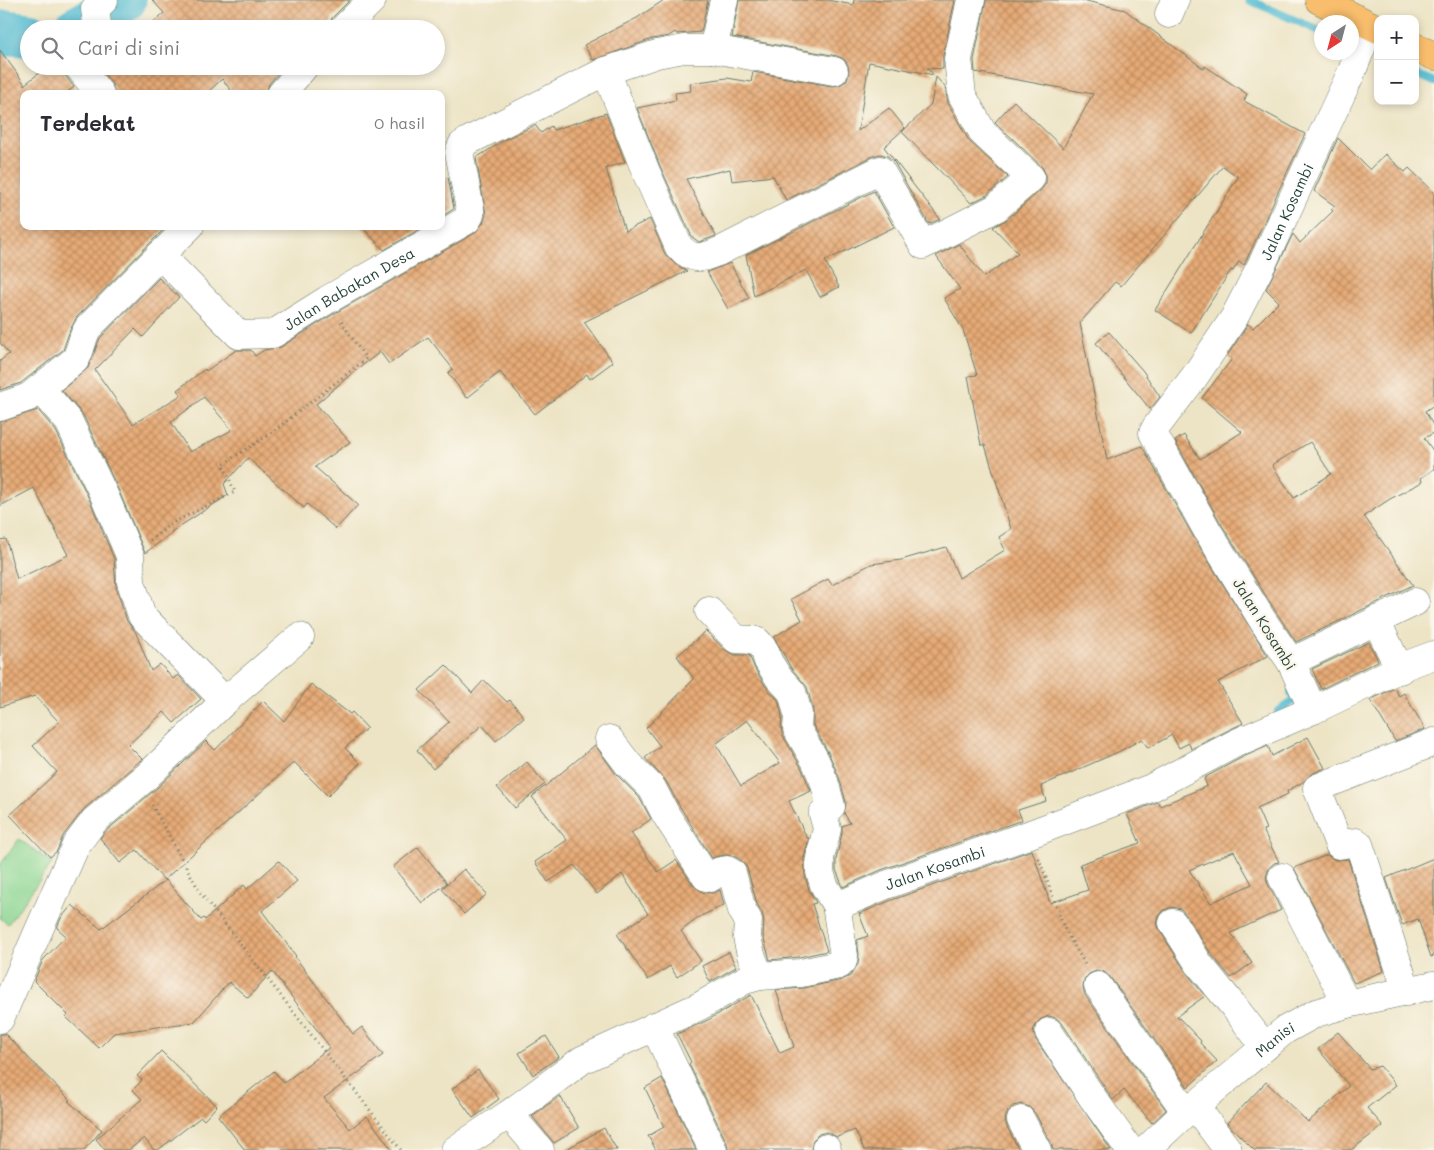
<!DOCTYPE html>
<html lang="id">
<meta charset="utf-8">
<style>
body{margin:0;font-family:Mali,sans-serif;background:#f7f7f7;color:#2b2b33}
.controls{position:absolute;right:15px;top:15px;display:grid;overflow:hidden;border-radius:10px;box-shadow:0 2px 8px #0003}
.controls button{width:45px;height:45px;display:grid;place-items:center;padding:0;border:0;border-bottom:1px solid #e1e1e2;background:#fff;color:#2b2b33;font:25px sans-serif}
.compass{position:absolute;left:1314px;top:15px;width:45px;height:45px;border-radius:50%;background:#fff;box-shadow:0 2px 8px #0003;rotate:216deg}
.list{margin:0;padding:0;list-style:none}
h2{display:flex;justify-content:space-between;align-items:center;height:65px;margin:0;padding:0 20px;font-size:21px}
h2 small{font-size:16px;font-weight:400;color:#7c7c81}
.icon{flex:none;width:28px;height:28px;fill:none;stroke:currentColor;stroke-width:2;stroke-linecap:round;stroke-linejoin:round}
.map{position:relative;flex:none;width:1434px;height:1150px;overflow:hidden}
.search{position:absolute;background:#fff;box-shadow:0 2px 8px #0003;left:20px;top:20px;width:425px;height:55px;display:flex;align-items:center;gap:12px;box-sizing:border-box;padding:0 18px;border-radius:28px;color:#7c7c81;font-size:19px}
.panel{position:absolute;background:#fff;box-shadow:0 2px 8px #0003;left:20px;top:90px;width:425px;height:140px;border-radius:10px}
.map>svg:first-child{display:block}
</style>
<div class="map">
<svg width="1434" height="1150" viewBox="0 0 1434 1150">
<defs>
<pattern id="building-cross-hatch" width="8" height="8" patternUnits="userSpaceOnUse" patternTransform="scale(1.25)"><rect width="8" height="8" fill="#e7aa76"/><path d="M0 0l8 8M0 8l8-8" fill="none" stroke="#bb8c62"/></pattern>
</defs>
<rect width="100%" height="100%" fill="#fbf7ec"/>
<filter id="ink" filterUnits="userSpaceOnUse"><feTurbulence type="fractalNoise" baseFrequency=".02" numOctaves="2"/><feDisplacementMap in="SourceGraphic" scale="10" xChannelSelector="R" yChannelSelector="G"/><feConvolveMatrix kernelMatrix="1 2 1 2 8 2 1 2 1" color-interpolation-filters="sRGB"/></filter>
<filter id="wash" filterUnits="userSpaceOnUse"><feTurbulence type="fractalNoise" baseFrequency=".0096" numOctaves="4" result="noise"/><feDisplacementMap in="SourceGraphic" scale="20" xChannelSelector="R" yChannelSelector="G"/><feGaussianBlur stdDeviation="1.12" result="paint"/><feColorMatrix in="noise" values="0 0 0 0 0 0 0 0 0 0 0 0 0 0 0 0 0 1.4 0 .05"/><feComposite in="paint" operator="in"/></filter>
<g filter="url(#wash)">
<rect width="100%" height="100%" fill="#ede4c5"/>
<!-- grass -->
<path fill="#8ad591" stroke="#548962" d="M19 839 52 863 8 924 0 918V865Z"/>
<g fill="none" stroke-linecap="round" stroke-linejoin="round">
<!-- stream -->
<g stroke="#54bcd1" stroke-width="8">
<path d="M1249 0 1322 32"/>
<path d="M1415 74 1434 82"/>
<path d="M1278 712 1294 700 1291 692"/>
</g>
<!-- river -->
<g stroke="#54bcd1" stroke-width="45">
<path d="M76 29 109 11 124 0"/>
<path d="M0 36 7 32 29 35"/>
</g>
</g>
<g id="blocks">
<!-- building -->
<g fill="url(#building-cross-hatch)" fill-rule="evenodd">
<path d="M152 0H350L332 18 328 29H145L164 13Z"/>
<path d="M664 0H708L701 32 677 34 675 32 669 36 652 39 593 60 584 45 637 18Z"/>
<path d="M739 0H828L853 5 854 0H955L943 56V69L927 68 934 75 869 62 858 131 889 108 905 128 884 147 940 219 929 224 894 162 888 156 880 154 873 156 786 200 773 176 732 181 730 169 686 179 716 236 699 242 692 237 660 166 637 108 676 100 675 93 691 91 690 83 727 78 751 82 753 72 832 86 840 85 846 81 849 74 848 65 844 59 837 56 732 37Z"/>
<path d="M986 0H1082L1125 10 1204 69 1205 66 1247 94 1244 101 1305 134 1244 265 1239 261 1233 271 1231 270 1191 333 1155 310 1238 177 1223 166 1121 286 1115 282 1080 323 1107 460 1142 446 1194 538 1268 656 1218 682 1243 723 1191 749 1189 743 1179 748 1172 735 1148 748 1142 739 1118 752 1041 786 1046 801 1018 810 1022 820 881 870 843 887 836 870V860L842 833V826L850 823 844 813 846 802 839 777 829 754 813 725V710L807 687 791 668 774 637 802 620 791 599 828 579 832 585 871 564 901 560 946 547 959 578 1005 550 999 537 1011 529 985 445H981L968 376 977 375 963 330 944 298 960 289 936 256 959 244 984 277 1018 253 993 227 1006 220 1041 190 1046 183V175L1042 167 995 122 1014 101 1063 148 1093 94 975 72 974 60Z"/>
<path d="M0 50 24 83V85L48 66H63L65 75 74 87 65 94H24V226H167L77 317 70 330 63 350 21 383 0 390V361L9 354 0 343Z"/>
<path d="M98 66H284L269 84 266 94H234L222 79 206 94H115L112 84Z"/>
<path d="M936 77 945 87 948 103 969 141 1008 177 987 195 971 203 902 132 931 104Z"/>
<path d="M606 113 625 162 606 168 625 231 650 219 665 254 675 264 687 271 584 322 613 362 590 379 587 374 535 414 500 372 467 398 448 373 453 369 428 337 389 364 380 352 350 375 316 404 350 442 315 467 358 505 336 529 307 504 304 508 248 458 224 484 228 495 171 532 172 533 145 553 119 491 83 415 62 390 88 368 100 338 159 278 179 297 143 337 135 329 95 370 133 424 181 395 177 390 205 369 206 371 236 350H251L255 356 264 350 281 347 335 313 475 233 483 223 486 215 476 158 506 139 535 125 541 133 551 126 553 130ZM204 397 232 430 190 452 171 422Z"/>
<path d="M1338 138 1370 170 1385 154 1405 172 1409 168 1434 192V405L1425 411 1434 427V433L1424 438 1434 452V469L1421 478 1422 482 1390 499 1364 516 1413 585 1296 642 1276 612 1220 522 1175 441 1184 435 1200 459 1242 432 1202 398 1232 359 1227 356 1248 324 1253 328 1279 302 1266 289 1293 234 1300 243 1333 211 1331 209 1335 206 1314 191ZM1310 442 1331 474 1294 498 1272 465Z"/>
<path d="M448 177 454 209 441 217V181Z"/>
<path d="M874 191 894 227 825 261 839 287 820 297 806 270 754 296 746 255Z"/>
<path d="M361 226H425L384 250Z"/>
<path d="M730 263 749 298 728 309 707 272Z"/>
<path d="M1109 332 1143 371 1160 397 1150 409 1096 343Z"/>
<path d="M38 410 56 431 91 503 114 559 116 587 127 621 136 633 151 671 160 664 173 679 178 675 201 699 174 723 164 712 128 745 142 759 84 809 63 836 57 851 50 857 10 815 57 772 33 746 59 722 35 696 0 707V540L6 539 17 579 68 555 34 488 0 506V422Z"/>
<path d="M706 631 725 650 735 655H749L755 669 766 687 778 700 782 716 781 728 783 736 801 767 811 791 789 801 807 838H809L804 858 805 876 809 890 816 903 812 904 827 951 799 957 770 960 763 936 764 921 762 912 757 904 747 868 741 860 734 856 725 855 712 858 680 807 666 781 645 758 660 746 646 728 694 679 677 656ZM747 720 780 763 741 786 716 744Z"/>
<path d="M1369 642 1378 661 1321 689 1312 669Z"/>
<path d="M446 665 472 693 484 680 507 702 510 700 524 717 496 741 482 725 433 769 417 750 449 722 419 690Z"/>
<path d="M311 684 350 714 352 712 367 728 345 748 360 763 328 796 294 762 164 880 137 850 120 863 100 838 105 832 157 788 206 741 215 750 263 701 284 721Z"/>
<path d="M1395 688 1399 696 1404 693 1425 729 1395 741 1370 700Z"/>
<path d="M1308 737 1325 768 1311 774 1303 782 1287 791 1288 794 1257 808 1266 829 1263 830 1279 862 1274 863 1269 868 1266 877 1268 884 1281 910 1231 933 1252 963 1231 978 1212 955 1186 915 1181 909 1172 907 1164 910 1159 916 1157 924 1160 931 1186 972 1205 996 1177 1016 1201 1041 1200 1043 1217 1061 1188 1087 1110 977 1104 972 1096 971 1089 974 1084 980 1083 988 1085 995 1166 1110 1152 1123 1124 1090 1113 1100 1062 1023 1056 1018 1049 1016 1041 1019 1035 1025 1033 1032 1036 1040 1111 1150H1053L1051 1143 1035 1113 1029 1107 1021 1104 1013 1106 1008 1111 1005 1119 1007 1127 1019 1150H864L855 1130 837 1137 827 1132 819 1134 813 1140 811 1150H728L727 1143 689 1064 691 1062 677 1034 708 1020 751 995 780 1053 794 1047 776 990 804 988 842 980 850 976 858 964 859 954 857 940 868 936 859 914 892 900 1032 850 1050 903 1088 890 1080 864 1140 843 1127 814 1158 802 1160 806 1207 786 1204 778 1243 757 1268 746 1272 756ZM1234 851 1252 884 1211 903 1189 870Z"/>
<path d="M595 745 616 774 639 797 651 819 631 833 658 872 676 860 693 885 702 892 712 893 720 890 724 905 701 916 681 931 701 961 677 977 670 966 648 980 617 934 648 914 622 874 597 894 574 865 548 882 535 862 567 840 532 797Z"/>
<path d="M527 762 545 784 515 808 497 787Z"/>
<path d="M418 847 447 883 422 903 393 867Z"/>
<path d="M1327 855 1335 860 1348 859 1384 971 1354 983 1294 868Z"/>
<path d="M1434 858V956L1431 957 1418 919 1402 925 1386 878Z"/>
<path d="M279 861 297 881 262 911 296 956 295 957 353 1034 362 1027 383 1055 324 1098 350 1129 367 1116 392 1150H245L218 1116 274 1071 284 1083 330 1047 272 971 248 998 229 982 194 1022 114 1033 99 1048 66 1017 68 1015 34 981 43 960 66 936 57 928 61 918 72 905 101 929 166 880 201 920 204 918 205 920 244 885 247 889Z"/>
<path d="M464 869 487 894 464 914 442 889Z"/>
<path d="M729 952 736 967 710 982 702 966Z"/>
<path d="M1338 1032 1370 1069 1380 1066 1396 1085 1367 1108 1383 1126 1351 1150H1254L1227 1123 1266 1082 1308 1122 1349 1086 1318 1049Z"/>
<path d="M0 1034H5L70 1100 68 1101 102 1130 84 1150H0Z"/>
<path d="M546 1036 559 1057 533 1075 519 1053Z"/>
<path d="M161 1051 217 1106 204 1120 201 1117 158 1150H154L144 1138 129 1150H105L96 1139 142 1099 133 1090 142 1080 137 1076Z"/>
<path d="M478 1070 499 1099 473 1118 452 1089Z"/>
<path d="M662 1078 696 1150H656L648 1136 664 1127 645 1088Z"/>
<path d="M560 1096 579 1128 554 1143 532 1116Z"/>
<path d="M604 1128 617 1150H565Z"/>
</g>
</g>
</g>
<g filter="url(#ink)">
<use href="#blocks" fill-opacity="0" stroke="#677767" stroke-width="1"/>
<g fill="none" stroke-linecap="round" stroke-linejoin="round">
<!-- minor casing -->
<g stroke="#677767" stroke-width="29">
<g id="minor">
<path d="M1169 14 1175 0"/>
<path d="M94 29 97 23 95 9 104 0"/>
<path d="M343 29 372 0"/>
<path d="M713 49 834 71"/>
<path d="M78 66 100 94"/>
<path d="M606 71 646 172 679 247C695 262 701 258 720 251L880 170 923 245 996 208 1031 178 983 133 962 95 958 59 971 0"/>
<path d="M281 94 305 66"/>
<path d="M160 255 190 226"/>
<path d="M40 388 69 422 105 497 130 556 131 582 142 616 225 701"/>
<path id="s1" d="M0 407 29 397 75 360C82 350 81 338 88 328L160 255 239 335 273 334 327 300 467 220 470 215V209L459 152 462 145 468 141 606 71 657 54 684 49H713L724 0"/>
<path d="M709 611 736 639 753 640 758 642 765 651 768 661 779 678 792 692 798 714 797 729 815 760 824 781 831 806 823 814 827 829 820 858V872L824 885 837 907"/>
<path d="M1376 620 1400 670"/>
<path d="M1291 662 1415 602"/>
<path id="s2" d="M1313 710 1291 662 1263 621 1207 530 1153 433 1156 427 1195 376 1234 318 1264 260 1352 71 1370 26"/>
<path d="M609 739 628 764 652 788 666 815 706 877 710 878 720 871 727 870 732 873 742 910 748 920 747 937 751 955 760 976"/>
<path d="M1282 877 1347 1004"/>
<path d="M1173 923 1199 964 1235 1008 1265 1047"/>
<path d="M1098 986 1186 1112"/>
<path d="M1407 992 1359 844 1356 842 1339 845 1317 788 1434 742"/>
<path d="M0 1019 76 845 94 821 146 777 225 701 300 637"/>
<path d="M654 1026 713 1150"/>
<path d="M1049 1032 1092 1097 1130 1150"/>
<path d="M1195 1106 1228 1150"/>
<path d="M509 1114 540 1150"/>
<path d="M1021 1120 1037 1150"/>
<path d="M826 1148 827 1150"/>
<path id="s3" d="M455 1150 509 1114 582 1060 700 1006 745 980 760 976 801 973 839 965 843 961 844 956 837 911 840 905 886 885 1025 836 1151 788 1236 743 1313 710 1407 665 1434 655"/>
<path id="s4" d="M1146 1150 1186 1112 1195 1106 1285 1030 1316 1013 1347 1004 1434 985"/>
</g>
</g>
<!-- highway casing -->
<g stroke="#677767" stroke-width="29">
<g id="highway">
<path d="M1319 0 1378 29"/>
<path d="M1415 47 1434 56"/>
</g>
</g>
<!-- path -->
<g stroke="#677767" stroke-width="3" stroke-dasharray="1 4" stroke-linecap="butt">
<path d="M150 540 174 522 235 492 223 464 270 434 366 359 341 321"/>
<path d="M152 805 200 892 401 1150"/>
<path d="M1039 858 1065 930 1085 964"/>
</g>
<!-- minor -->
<use href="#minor" stroke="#fff" stroke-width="28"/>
<!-- highway -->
<use href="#highway" stroke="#f9be6d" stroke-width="28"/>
</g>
</g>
<g text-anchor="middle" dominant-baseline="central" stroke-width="5" stroke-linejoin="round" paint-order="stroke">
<!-- street labels -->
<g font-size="15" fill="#1f3d34" stroke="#fbf7ec">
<text stroke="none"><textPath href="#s2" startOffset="580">Jalan Kosambi</textPath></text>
<text stroke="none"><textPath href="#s1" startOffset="462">Jalan Babakan Desa</textPath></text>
<text transform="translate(1265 624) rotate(58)">Jalan Kosambi</text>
<text stroke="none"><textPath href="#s3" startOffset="598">Jalan Kosambi</textPath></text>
<text stroke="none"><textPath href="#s4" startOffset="170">Manisi</textPath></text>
</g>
</g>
</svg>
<div class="controls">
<button>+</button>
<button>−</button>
</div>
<svg class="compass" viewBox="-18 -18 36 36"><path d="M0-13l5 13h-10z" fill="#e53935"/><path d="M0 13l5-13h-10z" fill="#7c7c81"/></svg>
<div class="search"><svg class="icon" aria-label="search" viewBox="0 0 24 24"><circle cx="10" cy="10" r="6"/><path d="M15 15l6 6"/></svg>Cari di sini</div>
<section class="panel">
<h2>Terdekat<small>0 hasil</small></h2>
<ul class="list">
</ul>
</section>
</div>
